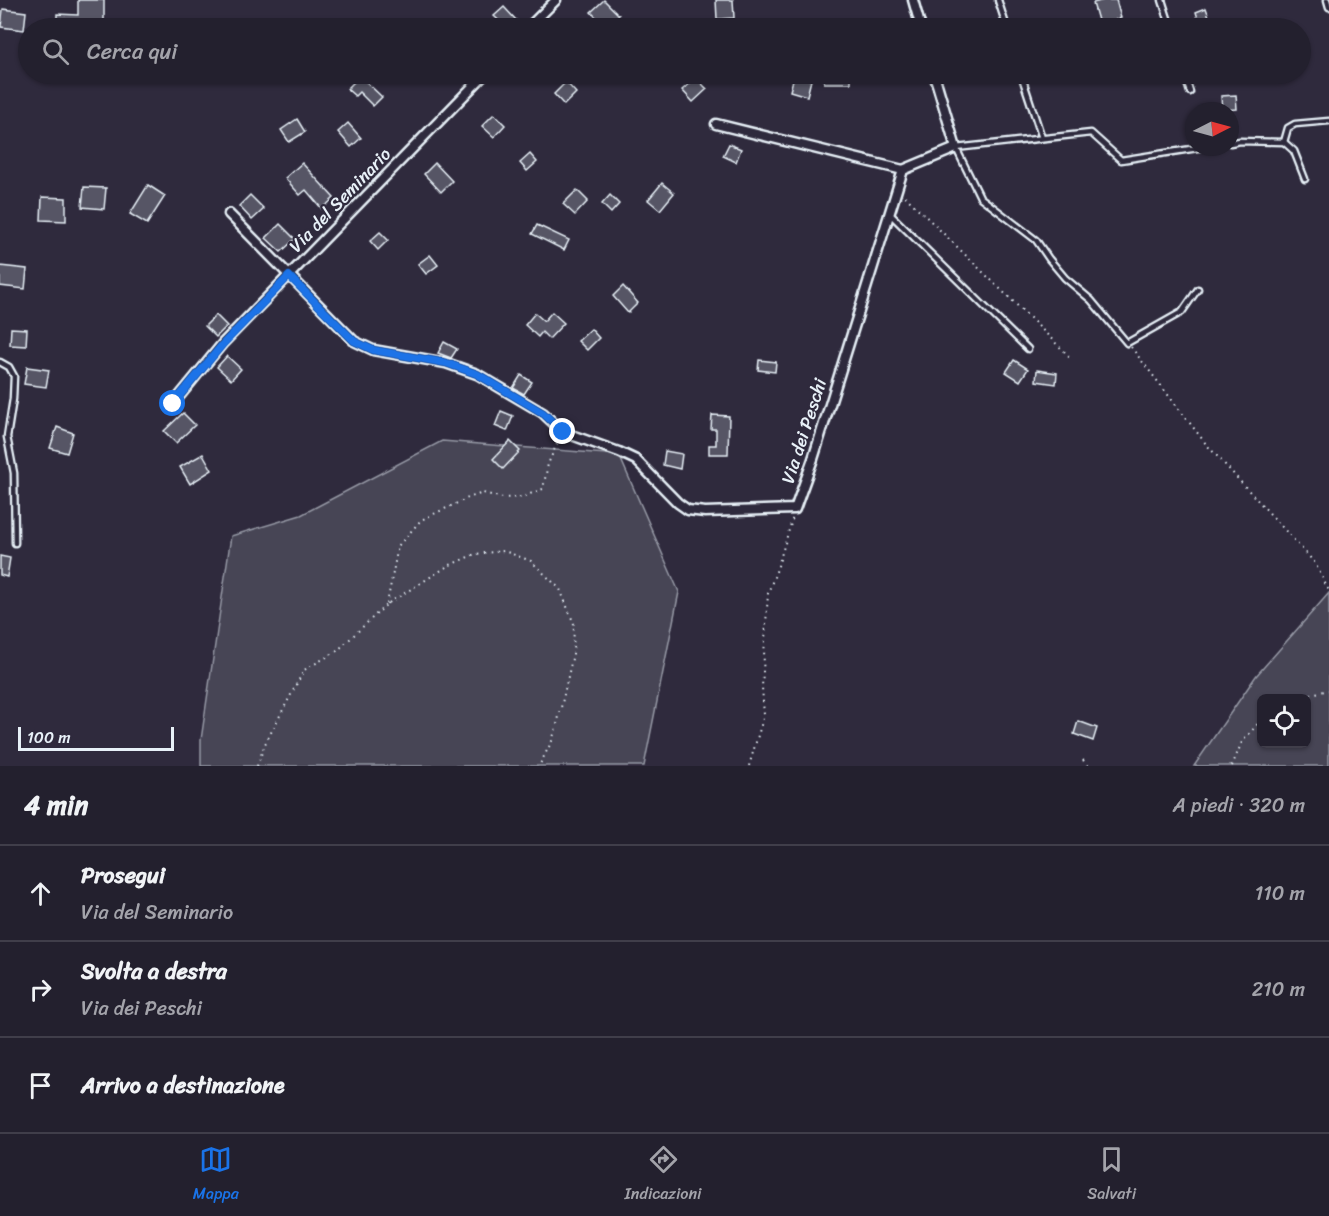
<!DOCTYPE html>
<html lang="it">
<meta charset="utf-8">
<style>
body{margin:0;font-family:Sriracha,sans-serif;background:#2b2836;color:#f1f3f6}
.controls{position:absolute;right:18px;bottom:18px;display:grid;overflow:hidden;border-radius:9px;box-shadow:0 2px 4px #0004}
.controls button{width:54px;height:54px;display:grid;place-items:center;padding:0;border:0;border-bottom:2px solid #403e4a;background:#23202e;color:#f1f3f6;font:30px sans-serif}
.compass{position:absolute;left:1185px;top:102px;width:54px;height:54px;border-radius:50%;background:#23202e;box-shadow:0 2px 4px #0004;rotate:84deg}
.scale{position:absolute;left:18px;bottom:15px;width:156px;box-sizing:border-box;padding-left:6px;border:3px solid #e8f1f8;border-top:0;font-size:16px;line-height:21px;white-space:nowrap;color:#e8f1f8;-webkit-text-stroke:4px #2f2a3d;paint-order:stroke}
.stop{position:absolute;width:18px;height:18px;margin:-14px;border:4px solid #1a73e8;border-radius:50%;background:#fff}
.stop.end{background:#1a73e8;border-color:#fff;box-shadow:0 2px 6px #0008}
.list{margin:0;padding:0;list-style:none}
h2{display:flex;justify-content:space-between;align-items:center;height:78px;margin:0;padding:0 24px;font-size:26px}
h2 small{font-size:20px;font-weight:400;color:#a3a3aa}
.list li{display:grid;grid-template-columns:39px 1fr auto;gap:18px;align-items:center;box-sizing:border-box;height:96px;padding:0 24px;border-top:2px solid #403e4a}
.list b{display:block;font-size:22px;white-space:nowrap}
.list p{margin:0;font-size:20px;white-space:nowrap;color:#a3a3aa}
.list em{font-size:20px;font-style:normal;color:#a3a3aa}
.icon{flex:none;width:33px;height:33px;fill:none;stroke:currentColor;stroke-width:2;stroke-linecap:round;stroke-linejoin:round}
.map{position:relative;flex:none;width:1329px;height:766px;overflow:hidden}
.search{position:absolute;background:#23202e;box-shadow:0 2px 4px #0004;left:18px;right:18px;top:18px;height:66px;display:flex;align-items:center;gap:15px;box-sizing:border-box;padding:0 21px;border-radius:33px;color:#a3a3aa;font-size:22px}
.sheet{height:366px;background:#23202e}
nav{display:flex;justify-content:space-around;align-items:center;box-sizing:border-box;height:84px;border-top:2px solid #403e4a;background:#23202e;font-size:16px;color:#a3a3aa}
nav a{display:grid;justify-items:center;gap:3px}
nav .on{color:#1a73e8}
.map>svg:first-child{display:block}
</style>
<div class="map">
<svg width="1329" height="766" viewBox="0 0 1329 766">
<rect width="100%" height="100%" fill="#2f2a3d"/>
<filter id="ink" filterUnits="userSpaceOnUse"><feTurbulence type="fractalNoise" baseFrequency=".0167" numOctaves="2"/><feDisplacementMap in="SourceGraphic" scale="12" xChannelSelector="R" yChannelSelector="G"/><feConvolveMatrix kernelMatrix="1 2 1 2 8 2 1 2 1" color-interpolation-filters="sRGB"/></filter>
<g filter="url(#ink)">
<!-- green -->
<g fill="#464455" stroke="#979aa6" stroke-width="1.5" fill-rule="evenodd">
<path d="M442 441 619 455 679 592 644 766H201V740L231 536 301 515Z"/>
<path d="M1329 593V766H1194L1256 676ZM1262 698H1306V744H1262Z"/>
</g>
<!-- building -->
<g fill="#575565" stroke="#e8f1f8" stroke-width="1.5">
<path d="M78 0H104V25L57 27V14L78 15Z"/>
<path d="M604 0 619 15 606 27 591 12Z"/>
<path d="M716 0H733L734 18 717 19Z"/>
<path d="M1104 0H1116L1121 18 1099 24 1093 3Z"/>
<path d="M504 7 516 20 507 28 494 16Z"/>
<path d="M1206 8 1213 28H1201L1196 12Z"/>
<path d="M3 9 26 12 24 30 1 27Z"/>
<rect x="824" y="74" width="27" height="9"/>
<path d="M360 76 382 97 373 106 359 92 355 96 347 89Z"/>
<path d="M794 76 811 80 807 96 790 91Z"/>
<path d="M696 78 707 89 693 102 682 90Z"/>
<path d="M566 82 576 93 564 105 554 94Z"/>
<path d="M1236 95 1237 109 1222 110 1221 96Z"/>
<path d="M494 114 505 125 494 137 482 126Z"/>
<path d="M297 119 305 132 289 142 281 130Z"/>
<path d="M348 123 361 138 351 147 338 132Z"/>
<path d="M729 144 741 149 736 162 723 156Z"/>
<path d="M530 154 537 162 527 171 520 163Z"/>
<path d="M302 163 334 198 322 209 306 190 300 195 285 178Z"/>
<path d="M435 163 452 181 441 192 424 174Z"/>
<path d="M662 183 674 193 660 210 648 200Z"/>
<path d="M148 185 165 196 147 224 130 214Z"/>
<path d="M84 187 106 188 104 209 82 207Z"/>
<path d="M577 190 588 201 575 215 563 204Z"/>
<path d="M250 195 264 209 252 220 239 206Z"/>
<path d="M610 195 619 204 611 213 602 204Z"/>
<path d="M42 197 66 198V221L41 220Z"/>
<path d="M280 224 295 239 281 252 266 238Z"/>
<path d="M537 225 569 240 564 250 532 234Z"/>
<path d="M380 232 388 240 378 250 370 241Z"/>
<path d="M430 255 438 265 426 274 418 264Z"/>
<path d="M0 266 27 269 25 289 0 286Z"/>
<path d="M623 286 638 303 628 313 613 296Z"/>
<path d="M552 312 564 323 549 339 542 332 538 337 525 325 535 313 544 321Z"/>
<path d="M216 315 227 326 216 337 205 326Z"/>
<path d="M11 328 27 329 26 346 10 345Z"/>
<path d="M591 329 599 338 587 350 578 341Z"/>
<path d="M444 342 457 349 451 358 438 353Z"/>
<path d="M227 356 241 369 231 380 217 367Z"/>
<path d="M759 360 776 362 775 372 758 370Z"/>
<path d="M1014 360 1028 369 1020 381 1006 372Z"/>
<path d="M27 367 49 370 46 387 24 384Z"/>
<path d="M1037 370 1057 373 1056 384 1036 381Z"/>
<path d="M521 375 532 382 524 394 513 388Z"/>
<path d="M501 411 513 416 507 431 495 426Z"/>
<path d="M183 413 195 425 176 443 164 431Z"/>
<path d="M712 415 729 416 728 454H709V445H716V429H711Z"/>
<path d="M57 427 73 433 67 453 50 448Z"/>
<path d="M510 441 520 451 503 469 493 459Z"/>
<path d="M665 451 682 454 680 469 663 465Z"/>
<path d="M203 454 212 470 190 484 180 467Z"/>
<path d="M0 556 10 558 7 577 0 575Z"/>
<path d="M1078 721 1097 728 1093 741 1074 734Z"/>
</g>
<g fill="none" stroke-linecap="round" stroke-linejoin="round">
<!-- lane casing -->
<g stroke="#e8f1f8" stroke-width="9">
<g id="lane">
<path d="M998 0 1007 28"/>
<path d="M1162 0 1171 28"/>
<path d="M1327 0 1329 7"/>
<path d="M1021 74 1042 138"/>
<path d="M1184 74 1190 92"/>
<path d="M1284 142 1294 151 1305 179"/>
<path d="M1230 143 1240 141 1284 142 1288 128 1295 124 1329 121"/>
<path d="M889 213 1028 349"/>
<path d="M1198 289 1182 312 1127 343 1091 300 1065 278 1049 259 1036 240 980 197 956 148 1091 133 1121 160 1204 147"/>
<path d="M0 362 9 367 14 376 13 399 7 437 14 473 15 543"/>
</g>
</g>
<!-- street casing -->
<g stroke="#e8f1f8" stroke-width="13">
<g id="street">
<path d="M913 0 921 28"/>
<path d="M528 28 556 0"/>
<path d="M716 124 903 170"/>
<path d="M229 214 354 341 373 350 446 363 477 374 543 413 563 432 619 452 636 460 678 503 688 510 705 512 795 509 813 459 903 170 956 148 934 74"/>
<path d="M173 404 223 343 485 74"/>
</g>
</g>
<!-- path -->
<g stroke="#e8f1f8" stroke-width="2" stroke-dasharray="1.5 4.5" stroke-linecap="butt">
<path d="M905 196 1070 357"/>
<path d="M1131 347 1206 444 1315 563 1329 591"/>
<path d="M387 604 398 546 421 520 468 498 483 493 503 498 522 497 543 489 548 464 559 439"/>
<path d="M1293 698 1329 690"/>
<path d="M1083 760 1088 766"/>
<path d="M257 766 265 744 304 670 337 651 387 604 448 566 475 554 504 551 531 561 560 589 574 624 573 654 558 721 552 741 539 766"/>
<path d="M749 766 764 715 762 687 768 593 777 569 793 517"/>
<path d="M1232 766 1242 742 1262 719"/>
</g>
<!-- lane -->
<use href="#lane" stroke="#2f2a3d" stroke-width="4.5"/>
<!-- street -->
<use href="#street" stroke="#2f2a3d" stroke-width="8"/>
</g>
</g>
<g fill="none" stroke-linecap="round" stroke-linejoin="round" filter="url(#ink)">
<!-- route -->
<path stroke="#1a73e8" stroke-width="8" d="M173 404 223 344 289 276 354 341 373 350 446 363 477 374 543 413 563 432"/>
</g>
<g text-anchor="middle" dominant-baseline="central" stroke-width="4.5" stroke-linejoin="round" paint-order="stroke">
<!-- street labels -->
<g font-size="18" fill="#e8f1f8" stroke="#2f2a3d">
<text transform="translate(340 200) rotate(-46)">Via del Seminario</text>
<text transform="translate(804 431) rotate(-72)">Via dei Peschi</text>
</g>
</g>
</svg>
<div class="controls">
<button><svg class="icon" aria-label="locate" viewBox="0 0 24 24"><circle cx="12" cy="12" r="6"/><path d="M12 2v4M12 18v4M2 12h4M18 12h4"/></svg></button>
</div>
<svg class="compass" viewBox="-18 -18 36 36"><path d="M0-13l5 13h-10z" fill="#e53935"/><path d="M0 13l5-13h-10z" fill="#a3a3aa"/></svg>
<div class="scale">100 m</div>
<div class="stop" style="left:173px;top:404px"></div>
<div class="stop end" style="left:563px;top:432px"></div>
<div class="search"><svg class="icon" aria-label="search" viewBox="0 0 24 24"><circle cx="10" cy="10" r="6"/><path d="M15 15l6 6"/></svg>Cerca qui</div>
</div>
<section class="sheet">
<h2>4 min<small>A piedi · 320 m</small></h2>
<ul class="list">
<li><svg class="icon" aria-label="ahead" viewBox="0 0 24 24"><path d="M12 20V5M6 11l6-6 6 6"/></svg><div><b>Prosegui</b><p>Via del Seminario</p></div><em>110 m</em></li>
<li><svg class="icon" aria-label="right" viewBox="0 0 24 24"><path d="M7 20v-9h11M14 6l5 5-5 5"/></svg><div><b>Svolta a destra</b><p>Via dei Peschi</p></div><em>210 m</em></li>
<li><svg class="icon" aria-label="arrive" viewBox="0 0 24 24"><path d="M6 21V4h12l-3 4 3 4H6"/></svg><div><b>Arrivo a destinazione</b></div></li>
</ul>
</section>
<nav>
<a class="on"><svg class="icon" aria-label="map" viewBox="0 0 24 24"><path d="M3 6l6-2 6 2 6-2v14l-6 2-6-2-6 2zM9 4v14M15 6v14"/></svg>Mappa</a>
<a><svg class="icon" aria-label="directions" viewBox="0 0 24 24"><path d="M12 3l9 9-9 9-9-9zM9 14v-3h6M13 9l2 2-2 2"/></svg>Indicazioni</a>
<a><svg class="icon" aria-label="saved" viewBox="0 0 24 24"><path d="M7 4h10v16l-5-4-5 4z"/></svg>Salvati</a>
</nav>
